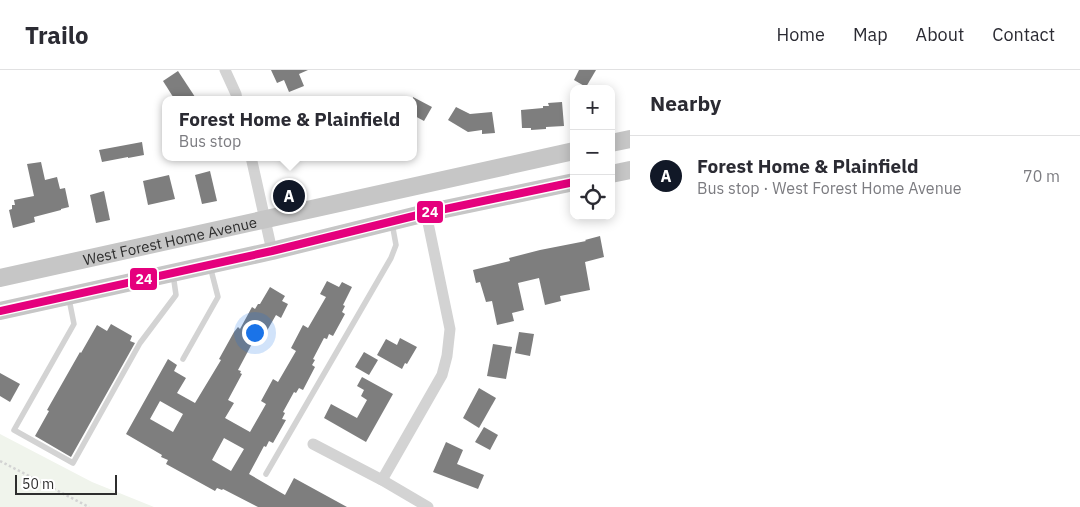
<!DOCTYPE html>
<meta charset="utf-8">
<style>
body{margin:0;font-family:"IBM Plex Sans",sans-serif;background:#f2f2f3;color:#2b2b33}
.controls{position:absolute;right:15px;top:15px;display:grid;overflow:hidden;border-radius:10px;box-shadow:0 2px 12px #0003}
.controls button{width:45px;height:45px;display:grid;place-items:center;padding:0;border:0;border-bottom:1px solid #e1e1e2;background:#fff;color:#2b2b33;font:25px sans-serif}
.scale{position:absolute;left:15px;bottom:12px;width:102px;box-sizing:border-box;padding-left:5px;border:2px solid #2e2e2e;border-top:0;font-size:14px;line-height:18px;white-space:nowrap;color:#2e2e2e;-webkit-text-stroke:4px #fff;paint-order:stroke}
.you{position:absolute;left:254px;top:262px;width:18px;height:18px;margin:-12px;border:4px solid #fff;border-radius:50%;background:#1a73e8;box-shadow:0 0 0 8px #1a73e833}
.badge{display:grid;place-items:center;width:32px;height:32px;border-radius:50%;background:#111827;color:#fff;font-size:16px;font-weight:700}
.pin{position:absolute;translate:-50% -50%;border:2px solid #fff;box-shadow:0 1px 5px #0006}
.popup{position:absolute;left:162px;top:26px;width:255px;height:65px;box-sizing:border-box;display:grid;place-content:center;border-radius:10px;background:#fff;filter:drop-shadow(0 1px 4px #0005);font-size:16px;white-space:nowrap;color:#7c7c81}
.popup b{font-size:19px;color:#2b2b33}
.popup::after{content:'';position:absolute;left:50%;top:100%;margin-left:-10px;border:10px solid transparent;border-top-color:#fff}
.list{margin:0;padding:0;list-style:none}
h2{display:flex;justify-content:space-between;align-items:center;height:65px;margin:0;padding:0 20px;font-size:21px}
h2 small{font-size:16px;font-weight:400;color:#7c7c81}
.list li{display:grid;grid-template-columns:32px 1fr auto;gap:15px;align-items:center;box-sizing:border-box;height:80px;padding:0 20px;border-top:1px solid #e1e1e2}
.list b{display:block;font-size:19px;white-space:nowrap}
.list p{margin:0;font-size:16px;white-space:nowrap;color:#7c7c81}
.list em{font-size:16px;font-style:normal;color:#7c7c81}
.icon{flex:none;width:28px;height:28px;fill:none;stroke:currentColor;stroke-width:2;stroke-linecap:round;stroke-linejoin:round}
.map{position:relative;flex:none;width:630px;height:437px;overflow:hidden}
header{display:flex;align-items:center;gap:30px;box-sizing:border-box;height:70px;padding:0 25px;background:#fff;border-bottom:1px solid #e1e1e2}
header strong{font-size:24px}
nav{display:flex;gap:28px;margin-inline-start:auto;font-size:18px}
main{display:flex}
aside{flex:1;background:#fff}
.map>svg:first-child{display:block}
</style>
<header>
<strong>Trailo</strong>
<nav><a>Home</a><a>Map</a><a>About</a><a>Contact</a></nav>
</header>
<main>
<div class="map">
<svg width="630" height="437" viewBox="0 0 630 437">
<rect width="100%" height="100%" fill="#fff"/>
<!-- green -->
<path fill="#f0f4ec" d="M0 364 92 412 154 437H0Z"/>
<!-- building -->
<g fill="#7e7e7e" fill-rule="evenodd">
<path d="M271 0H308L299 4 304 16 289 22 284 10 277 13Z"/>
<path d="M579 0H596L586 17 574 10Z"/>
<path d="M178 1 197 30H175L163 11Z"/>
<path d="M413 27 432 37 424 51 413 45Z"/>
<path d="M562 32 564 56 546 57V59L531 60V58H522L521 40 543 38V36H549L548 33Z"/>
<path d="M456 37 470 44 492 42 495 63 482 64V60L468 62 448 50Z"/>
<path d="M142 72 144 85 128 88V87L102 92 99 80Z"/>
<path d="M41 92 45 110 57 107 60 119 65 118 69 137 61 139V140L34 147 35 152 13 158 9 140 12 139V135H15L14 130 34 126 27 94Z"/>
<path d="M210 101 217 131 202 134 195 105Z"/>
<path d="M169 105 175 129 148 135 143 111Z"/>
<path d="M104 121 110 150 96 153 90 125Z"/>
<path d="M600 166 604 187 585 192 590 220 560 226 561 231 545 235 539 208 518 213 524 240 512 243 514 251 497 255 492 231 486 232 480 212 476 213 473 200 510 191 509 188 540 180 586 171 585 170Z"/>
<path d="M327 211 339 217 342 212 352 217 343 235 345 236 342 242 345 244 333 266 329 264 327 269 324 268 313 289 315 290 312 295 315 297 303 320 299 318 296 323 294 322 283 342 285 343 282 349 286 350 273 373 269 371 266 377 264 376 249 404 285 425 294 408 347 437H258L223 419 222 420 217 418 215 421 166 394 168 390 161 387 162 385 126 364 168 289 177 295 174 301 186 308 177 323 195 333 221 290 219 289 234 262 238 257 240 259 252 237 255 239 258 234H260L270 217 285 226 282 231 288 234 281 248 276 245 261 271 255 268 238 300 241 301 240 303 242 304 228 330 234 333 225 348 250 362 266 334 261 331 273 309 278 312 296 281 291 278 303 255 308 258 326 227 320 224ZM160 331 183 344 173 362 150 349ZM224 368 244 379 231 401 212 390Z"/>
<path d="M111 254 132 266 130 271 135 273 71 387 35 366 49 341 47 340 80 282 81 283 97 255 107 261Z"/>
<path d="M519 262 534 264 530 286 515 283Z"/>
<path d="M400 268 417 277 407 294 405 293 402 299 377 285 386 269 397 275Z"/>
<path d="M493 274 512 277 506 309 487 306Z"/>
<path d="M364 282 378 290 369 305 355 297Z"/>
<path d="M0 303 20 314 10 332 0 326Z"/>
<path d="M362 307 393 324 366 372 324 348 331 334 357 348 367 330 361 326 364 320 357 316Z"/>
<path d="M479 318 496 328 479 358 463 348Z"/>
<path d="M484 357 498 365 490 380 475 372Z"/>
<path d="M446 372 463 380 457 394 484 405 478 419 433 402Z"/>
</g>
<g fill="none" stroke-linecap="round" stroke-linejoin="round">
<!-- path -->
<path stroke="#d3d3d3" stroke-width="2.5" stroke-dasharray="2.5 2.5" stroke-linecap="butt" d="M0 391 89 437"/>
<!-- service -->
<g stroke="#d3d3d3" stroke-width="5.5">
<path d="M69 229 74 254 14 360 73 393 140 273 176 225 173 204"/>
<path d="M183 289 218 227 210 196"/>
<path d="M266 404 391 188 396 175 392 153"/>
</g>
<!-- minor -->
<g stroke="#d3d3d3" stroke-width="11">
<path d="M225 0 236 24 237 30"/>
<path d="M251 87 272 181"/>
<path d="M313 374 382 410 428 437"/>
<path d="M382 410 442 305 447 286 450 259 426 143"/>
</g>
<!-- primary -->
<g stroke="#c6c6c6" stroke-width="18">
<path d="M611 73 630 69"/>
<path d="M611 104 630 100"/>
<path id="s1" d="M0 208 574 81"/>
<path d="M0 241 272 181 426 143 574 112"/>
</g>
<!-- bus-1 casing -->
<g stroke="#fff" stroke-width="11">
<path id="bus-1" d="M0 241 272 181 426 143 574 112"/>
</g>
<!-- bus-1 -->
<use href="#bus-1" stroke="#e5007d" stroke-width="8"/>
</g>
<g text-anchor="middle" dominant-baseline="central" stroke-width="5" stroke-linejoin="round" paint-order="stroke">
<!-- street labels -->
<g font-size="15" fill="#2e2e2e" stroke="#fff">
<text stroke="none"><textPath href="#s1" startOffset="174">West Forest Home Avenue</textPath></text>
</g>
</g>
<g stroke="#fff" stroke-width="2">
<rect x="416" y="130" width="28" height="24" rx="5" fill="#e5007d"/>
<rect x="129" y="197" width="29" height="24" rx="5" fill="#e5007d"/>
</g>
<g font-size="14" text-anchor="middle" font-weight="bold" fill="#fff">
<text x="430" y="147">24</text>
<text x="144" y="214">24</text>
</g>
</svg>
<div class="controls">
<button>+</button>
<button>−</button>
<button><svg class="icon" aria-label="locate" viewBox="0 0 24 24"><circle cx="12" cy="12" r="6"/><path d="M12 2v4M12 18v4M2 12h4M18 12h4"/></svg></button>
</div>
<div class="scale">50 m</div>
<div class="you"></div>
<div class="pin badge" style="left:289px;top:126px">A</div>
<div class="popup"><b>Forest Home &amp; Plainfield</b>Bus stop</div>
</div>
<aside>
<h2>Nearby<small></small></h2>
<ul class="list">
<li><span class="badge">A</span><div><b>Forest Home &amp; Plainfield</b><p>Bus stop · West Forest Home Avenue</p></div><em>70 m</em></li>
</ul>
</aside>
</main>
